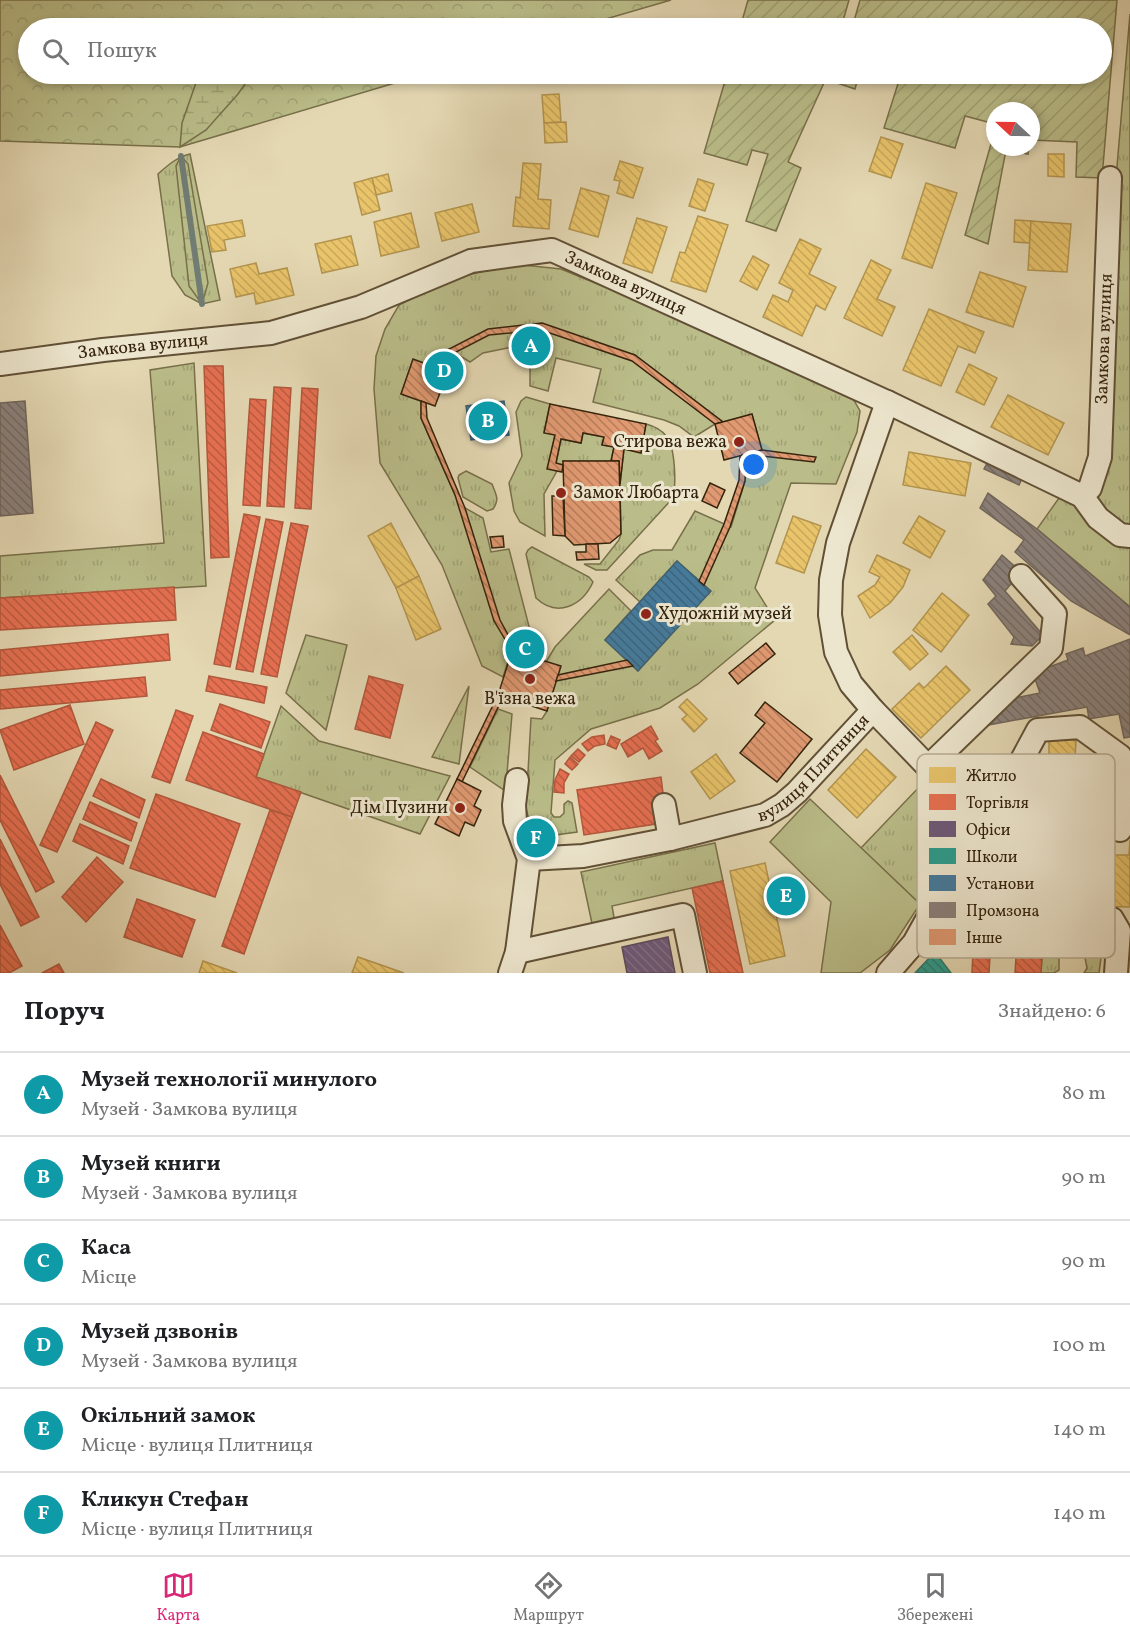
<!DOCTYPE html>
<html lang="uk">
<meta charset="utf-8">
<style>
body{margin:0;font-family:Vollkorn,serif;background:#f2f2f2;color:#202124}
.compass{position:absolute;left:986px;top:102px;width:54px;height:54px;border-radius:50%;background:#fff;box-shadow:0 3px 9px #0003;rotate:292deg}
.you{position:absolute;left:754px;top:465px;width:21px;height:21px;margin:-15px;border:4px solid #fff;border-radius:50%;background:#1a73e8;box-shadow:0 0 0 9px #1a73e833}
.badge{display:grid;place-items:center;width:39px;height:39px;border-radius:50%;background:#db2777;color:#fff;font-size:20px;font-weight:700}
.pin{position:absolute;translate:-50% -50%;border:3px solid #fff;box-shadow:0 2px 6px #0006}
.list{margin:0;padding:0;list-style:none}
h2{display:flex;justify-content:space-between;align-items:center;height:78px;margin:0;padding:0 24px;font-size:26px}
h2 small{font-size:20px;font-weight:400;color:#757577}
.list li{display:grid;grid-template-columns:39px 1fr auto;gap:18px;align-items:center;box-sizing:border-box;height:84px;padding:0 24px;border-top:2px solid #e0e0e0}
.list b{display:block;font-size:22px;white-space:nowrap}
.list p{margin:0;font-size:20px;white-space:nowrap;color:#757577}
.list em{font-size:20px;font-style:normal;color:#757577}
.icon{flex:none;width:33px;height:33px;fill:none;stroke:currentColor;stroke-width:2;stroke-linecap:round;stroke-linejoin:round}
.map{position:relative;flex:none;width:1130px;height:973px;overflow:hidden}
.search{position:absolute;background:#fff;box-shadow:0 3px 9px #0003;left:18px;right:18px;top:18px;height:66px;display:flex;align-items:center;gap:15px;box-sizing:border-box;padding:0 21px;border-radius:33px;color:#757577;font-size:22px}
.sheet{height:582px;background:#fff}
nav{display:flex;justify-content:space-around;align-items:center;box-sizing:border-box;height:84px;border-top:2px solid #e0e0e0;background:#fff;font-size:16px;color:#757577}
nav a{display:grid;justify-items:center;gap:3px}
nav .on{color:#db2777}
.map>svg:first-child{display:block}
</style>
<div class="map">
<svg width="1130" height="973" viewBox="0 0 1130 973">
<defs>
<pattern id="grass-tufts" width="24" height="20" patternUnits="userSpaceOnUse" patternTransform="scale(1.5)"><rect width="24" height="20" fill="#babd89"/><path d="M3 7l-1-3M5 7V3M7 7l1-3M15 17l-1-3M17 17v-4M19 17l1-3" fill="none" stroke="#a0a275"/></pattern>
<pattern id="forest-crowns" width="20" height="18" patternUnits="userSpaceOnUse" patternTransform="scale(1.5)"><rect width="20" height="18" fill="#babd89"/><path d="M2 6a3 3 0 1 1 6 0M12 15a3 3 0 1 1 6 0" fill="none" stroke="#a0a275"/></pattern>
<pattern id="wetland-marsh" width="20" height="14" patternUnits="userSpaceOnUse" patternTransform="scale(1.5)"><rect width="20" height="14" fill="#babd89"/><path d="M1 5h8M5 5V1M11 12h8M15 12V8" fill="none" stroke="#a0a275"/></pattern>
<pattern id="garden-furrows" width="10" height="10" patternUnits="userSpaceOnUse" patternTransform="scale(1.5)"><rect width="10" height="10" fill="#babd89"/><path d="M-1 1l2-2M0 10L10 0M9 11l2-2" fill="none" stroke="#a0a275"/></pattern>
<pattern id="homes-back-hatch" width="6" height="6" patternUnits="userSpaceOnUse" patternTransform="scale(1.5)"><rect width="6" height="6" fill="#e9c46a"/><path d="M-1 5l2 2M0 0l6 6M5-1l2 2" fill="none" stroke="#c8a85b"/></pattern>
<pattern id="shops-back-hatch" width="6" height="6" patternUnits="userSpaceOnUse" patternTransform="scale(1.5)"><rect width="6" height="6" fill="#e76f51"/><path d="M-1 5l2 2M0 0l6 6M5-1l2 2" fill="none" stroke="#bc5b42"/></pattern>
<pattern id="offices-back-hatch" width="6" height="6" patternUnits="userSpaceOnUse" patternTransform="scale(1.5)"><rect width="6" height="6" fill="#6d597a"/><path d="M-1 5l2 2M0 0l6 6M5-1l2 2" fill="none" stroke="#827289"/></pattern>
<pattern id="schools-back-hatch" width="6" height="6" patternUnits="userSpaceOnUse" patternTransform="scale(1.5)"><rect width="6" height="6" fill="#2a9d8f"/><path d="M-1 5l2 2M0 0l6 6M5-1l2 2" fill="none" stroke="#258073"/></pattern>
<pattern id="public-back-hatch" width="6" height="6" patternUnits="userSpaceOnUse" patternTransform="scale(1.5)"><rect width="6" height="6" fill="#457b9d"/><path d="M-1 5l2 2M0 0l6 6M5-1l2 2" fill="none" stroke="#3a647e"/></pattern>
<pattern id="industry-back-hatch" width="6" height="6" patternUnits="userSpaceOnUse" patternTransform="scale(1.5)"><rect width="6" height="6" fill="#8a817c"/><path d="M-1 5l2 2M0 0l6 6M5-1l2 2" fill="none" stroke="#726964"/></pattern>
<pattern id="building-back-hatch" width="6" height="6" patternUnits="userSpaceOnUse" patternTransform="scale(1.5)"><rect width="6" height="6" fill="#e09971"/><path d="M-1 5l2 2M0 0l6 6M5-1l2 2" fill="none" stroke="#b67c5b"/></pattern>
</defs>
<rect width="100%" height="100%" fill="#e4d8b3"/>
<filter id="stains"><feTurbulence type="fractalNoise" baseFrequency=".00333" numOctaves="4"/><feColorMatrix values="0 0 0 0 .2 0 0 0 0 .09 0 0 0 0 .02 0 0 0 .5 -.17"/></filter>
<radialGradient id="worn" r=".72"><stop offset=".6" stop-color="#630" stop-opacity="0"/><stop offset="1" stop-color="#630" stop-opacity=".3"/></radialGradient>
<!-- grass -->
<g fill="url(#grass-tufts)" stroke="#78704a" stroke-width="1.5">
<path d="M1130 14V532L1122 531 1097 500 1106 459 1116 178Z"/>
<path d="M190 154 220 300 202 304 185 295 172 276 158 174C168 165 177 157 190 154Z"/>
<path d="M514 264 561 269 637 300 852 397 860 411 857 432 836 484 791 483 755 588 775 620 698 684 660 708 591 729 555 760 551 813 554 817H560L564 813V804L568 801 572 803 577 832 541 837 535 834 530 824 526 808 531 718 542 719 547 711 546 662 555 647 609 589 631 611 605 640 638 671 710 591 677 561 640 602 616 580 640 555 653 550H672L695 511 731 527 745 481 746 454 762 450 752 415 715 424 694 437 679 426 664 420 593 402 601 369 556 358 548 391 530 386V346H518L483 353 470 362 449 349 434 367 413 360 401 394 421 401V418L455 495 465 508 483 518 491 552 509 549 532 638 529 657 511 652 503 677 482 666 442 565 380 463 374 389 376 356 385 329 399 305 451 279Z"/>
<path d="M194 363 206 586 0 598V556L164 543 150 370Z"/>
<path d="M526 397 550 404 544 432 555 435 548 468 557 471 544 494 545 536 520 522 514 511 509 483 522 456 516 412 521 401Z"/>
<path d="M646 424C654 426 662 430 667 437 675 448 677 486 672 499L607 570H596L584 564H600L619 540 621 534 620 484 624 449 640 452Z"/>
<path d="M583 433 604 437 602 445 614 447 611 461H563V465L556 463 561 439 581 443Z"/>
<path d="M466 471 492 484C496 495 500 499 493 509L487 511 463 497 458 478 459 475Z"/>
<path d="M1064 491 1130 540V607L1037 529Z"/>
<path d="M532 547 589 577 593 582C582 606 557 618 536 598L526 554 528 550Z"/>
<path d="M306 635 347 645 326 730 286 693Z"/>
<path d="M469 686 459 764 432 757Z"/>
<path d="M281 706 319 741 450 776 420 834 256 777Z"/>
<path d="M498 709 512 714 506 785 504 790 470 767Z"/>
<path d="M921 785 935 817V856L920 904 861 848Z"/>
<path d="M715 843 723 881 612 906 615 923 593 928 581 872Z"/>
<path d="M1043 945 1059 959V970L1054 973H1041Z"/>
<path d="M1099 947 1101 958 1099 973H1084L1087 968 1085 958Z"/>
</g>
<!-- forest -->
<path fill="url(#forest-crowns)" stroke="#78704a" stroke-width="1.5" d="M0 0H671L575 28H28V74H425L180 147 0 141Z"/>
<!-- wetland -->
<g fill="url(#wetland-marsh)" stroke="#78704a" stroke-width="1.5">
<path d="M199 74H252L238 94 206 130 180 147 182 123Z"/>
<path d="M181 156 188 164 208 283 202 304 189 286 176 166Z"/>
</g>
<!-- park -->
<path fill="#babd89" stroke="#78704a" stroke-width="1.5" d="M810 799 920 904 890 950 860 973H821L831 902 770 842Z"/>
<!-- garden -->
<g fill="url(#garden-furrows)" stroke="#78704a" stroke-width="1.5">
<path d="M748 0H849L841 28H740Z"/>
<path d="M860 0H1117L1102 178 1076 177 1077 142 1031 140V111H995V124L965 116 955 148 884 128 901 74H1102V28H852Z"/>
<path d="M727 74H828L788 162 801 168 776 231 746 221 768 154 752 150 747 165 704 153Z"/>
<path d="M839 74H859L855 89 837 83Z"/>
<path d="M995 130V147H1029L1028 154 1006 150 988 244 965 235Z"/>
</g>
<!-- homes -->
<g fill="url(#homes-back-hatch)" stroke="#b3944e" stroke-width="1.5">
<path d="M559 94 561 122 544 123 542 95Z"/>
<path d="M566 122 567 142 545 143 544 123Z"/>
<path d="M881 137 903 144 891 178 869 171Z"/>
<path d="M1048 154H1064V177L1048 176Z"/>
<path d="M620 161 643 168 633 198 617 193 620 181 614 180Z"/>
<path d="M523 163 541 164 538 199 551 200 549 229 513 226 516 197 520 198Z"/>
<path d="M388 174 392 191 376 195 372 178Z"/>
<path d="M372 178 380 210 362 215 354 183Z"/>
<path d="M698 179 714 184 705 211 689 206Z"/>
<path d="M926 183 957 193 932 268 902 258Z"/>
<path d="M581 188 609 196 598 237 569 229Z"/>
<path d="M472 204 479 232 442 241 435 213Z"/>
<path d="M411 213 419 247 381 256 374 222Z"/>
<path d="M698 216 728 225 706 292 671 281 680 252 685 253Z"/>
<path d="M637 218 667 227 652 273 623 263Z"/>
<path d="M242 220 245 236 224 240 226 250 212 252 207 226Z"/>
<path d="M1015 220 1031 221 1030 243 1014 242Z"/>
<path d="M1031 221 1071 224 1067 272 1028 270Z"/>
<path d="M351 236 358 265 322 273 315 244Z"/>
<path d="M800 239 821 249 809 274 836 287 825 310 816 305 802 336 763 317 773 295 788 302 793 290 779 283Z"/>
<path d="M753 256 769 265 757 290 740 281Z"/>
<path d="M871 260 891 270 877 299 895 307 882 336 844 318Z"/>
<path d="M256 263 259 274 287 268 294 295 256 304 254 293 236 297 230 269Z"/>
<path d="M980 272 1026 287 1013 327 966 312Z"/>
<path d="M929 309 984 332 975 353 958 346 941 386 903 370Z"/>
<path d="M969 364 997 378 984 405 956 392Z"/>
<path d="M1008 395 1064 423 1048 455 991 427Z"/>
<path d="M909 452 971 463 965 496 903 485Z"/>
<path d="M793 516 821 526 804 573 776 563Z"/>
<path d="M919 516 945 531 930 558 903 543Z"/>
<path d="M391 523 419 576 396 588 368 536Z"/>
<path d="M877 555 910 570 903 587 890 603 870 618 858 596 875 585 880 577 869 572Z"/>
<path d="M419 576 441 629 416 640 396 588Z"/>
<path d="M942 593 969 615 941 652 913 630Z"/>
<path d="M912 635 928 654 910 670 893 652Z"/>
<path d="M946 666 970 690 921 738 892 709 919 683 924 688Z"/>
<path d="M687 699 707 719 694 732 682 719 687 715 679 707Z"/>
<path d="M1049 739 1076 740 1075 759 1097 760 1095 855H1129L1130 840V907L980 903 982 852 1035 853 1037 758 1049 759Z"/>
<path d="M866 749 896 777 857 818 828 790Z"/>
<path d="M716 754 735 781 710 799 691 772Z"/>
<path d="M765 863 785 956 750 964 730 871Z"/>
<path d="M358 957 404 973H352Z"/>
<path d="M203 961 237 973H199Z"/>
</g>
<!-- shops -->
<g fill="url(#shops-back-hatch)" stroke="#b2583c" stroke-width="1.5">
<path d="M204 366H223L229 557 211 558Z"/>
<path d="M274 387 291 388 284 507 267 506Z"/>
<path d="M302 388 318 389 311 509 295 508Z"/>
<path d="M250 399 266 400 260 506 243 505Z"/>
<path d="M244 514 260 517 230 667 214 664Z"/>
<path d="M266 519 283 522 253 672 236 669Z"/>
<path d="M291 523 308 526 277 677 261 674Z"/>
<path d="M174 587 176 620 0 630V598Z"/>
<path d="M168 634 170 660 0 676V650Z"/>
<path d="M209 676 267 687 264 703 206 691Z"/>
<path d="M369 676 403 685 390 738 355 729Z"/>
<path d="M145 677 147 696 0 709V690Z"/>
<path d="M220 704 270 722 261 748 211 730Z"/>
<path d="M70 705 84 744 14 770 0 730Z"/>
<path d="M176 710 193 716 170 783 152 777Z"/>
<path d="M96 722 113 730 57 852 40 845Z"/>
<path d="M651 726 658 739 655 741 662 751 649 759 643 748 628 757 621 744Z"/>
<path d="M203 732 264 754 256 777 301 792 292 817 186 780Z"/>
<path d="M604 735 605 744 595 746 588 751 582 744 592 737Z"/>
<path d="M611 736 620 740 616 749 607 745Z"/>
<path d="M578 749 585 755 579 762 571 756Z"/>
<path d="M570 757 578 764 572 770 565 764Z"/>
<path d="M560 769 569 774 564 783V793L554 792 555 780Z"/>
<path d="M0 775 54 882 36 892 0 820Z"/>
<path d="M661 777 664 801 653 803 656 824 584 835 577 790Z"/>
<path d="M101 779 145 800 139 818 93 796Z"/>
<path d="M156 794 240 824 215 897 130 868Z"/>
<path d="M90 802 137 823 131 841 83 819Z"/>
<path d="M270 810 292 817 244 954 222 946Z"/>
<path d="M80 824 129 846 123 864 73 841Z"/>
<path d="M0 839 39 917 21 926 0 884Z"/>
<path d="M97 857 123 882 86 922 62 897Z"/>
<path d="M723 881 743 973H710L692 888Z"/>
<path d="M137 899 195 920 182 957 124 937Z"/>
<path d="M0 925 22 966 9 973H0Z"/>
<path d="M974 929 1043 932 1041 973H1015L1016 957 990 956 989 973H972Z"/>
<path d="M59 964 64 973H42Z"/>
</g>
<!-- offices -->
<path fill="url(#offices-back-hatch)" stroke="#5c4959" stroke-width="1.5" d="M668 937 675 973H627L622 947Z"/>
<!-- schools -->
<path fill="url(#schools-back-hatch)" stroke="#2d7868" stroke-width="1.5" d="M935 952 951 973H915Z"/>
<!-- public -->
<g fill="url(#public-back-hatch)" stroke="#406172" stroke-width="1.5">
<path d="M504 401 509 435 471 440 466 406Z"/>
<path d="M677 561 711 591 638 671 605 640Z"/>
</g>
<!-- industry -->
<g fill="url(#industry-back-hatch)" stroke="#70655a" stroke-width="1.5">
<path d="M25 401 33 513 0 516V403Z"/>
<path d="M991 456 1025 472 1019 485 984 469Z"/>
<path d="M988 493 1037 529 1130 607V635L1071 601 1015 552 1024 540 980 508Z"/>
<path d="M1002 555 1021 572 1005 591 1043 635 1032 646 1011 644 1014 637 988 604 996 596 983 580Z"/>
<path d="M1130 639V737L1124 738 1119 714 1089 719 1087 707 983 726 1010 699 1040 693 1033 673 1068 660 1066 654 1083 648 1085 656Z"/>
</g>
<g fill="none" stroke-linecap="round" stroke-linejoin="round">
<!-- stream -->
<path stroke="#717c73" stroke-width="6" d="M181 156 202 304"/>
</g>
<!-- building -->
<g fill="url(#building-back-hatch)" stroke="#35230c" stroke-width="1.5">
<path d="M542 323 635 355 723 422 715 424 632 361 541 330 489 335 454 353 440 369 434 367 449 349 488 329Z"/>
<path d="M413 359 448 372 435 406 401 394Z"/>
<path d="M421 401 426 403 427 418 465 508 500 620 518 653 512 651 494 621 455 495 421 418Z"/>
<path d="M550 404 646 424 641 453 624 449 620 484 619 461H611L614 447 602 445 604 437 583 433 581 443 561 439 556 463 563 465 562 472 547 469 555 435 544 433Z"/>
<path d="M752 414 762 450 724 460 715 424Z"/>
<path d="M762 450 816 457 814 462 762 456 746 459V454Z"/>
<path d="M746 454 745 481 730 527 704 585 699 581 724 524 739 480 740 456Z"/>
<path d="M563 461H619L621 534 610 543 574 545 565 536Z"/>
<path d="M710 483 725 490 717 508 702 501Z"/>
<path d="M552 496H563L565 536 553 535Z"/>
<path d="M503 536 504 547 492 548 490 537Z"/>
<path d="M586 544H598L599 559 577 560 576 552H586Z"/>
<path d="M766 643 775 654 738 684 729 673Z"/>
<path d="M512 651 561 666 547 711 498 695Z"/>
<path d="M627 660 633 666 556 681 558 675Z"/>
<path d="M498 695 503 697 462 782 457 779Z"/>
<path d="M765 702 812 739 777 782 740 753 765 723 755 715Z"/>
<path d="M457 779 481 791 474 806 481 810 474 826 465 822 459 836 435 824Z"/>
</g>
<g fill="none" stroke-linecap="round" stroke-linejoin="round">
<!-- minor casing -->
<g stroke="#615036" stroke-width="26">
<g id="minor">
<path id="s1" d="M0 364 103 350 271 333 361 307 471 261 552 250 887 402 1082 496 1098 518 1120 535 1130 536"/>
<path id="s2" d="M1082 496 1090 488 1100 457 1110 178"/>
<path d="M1021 576 1055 614 1051 648 928 767 967 780H1011L1038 730 1080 727 1120 756V830"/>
<path d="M873 710 928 767 946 809V858L929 916 914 943 888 973"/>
<path d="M664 805 670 839"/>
<path id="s3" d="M529 859 583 856 670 839 765 815 782 805 797 792 873 710 851 684 836 652 830 615 831 580 838 543 887 402"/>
<path d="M929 916 1112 919 1119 931 1116 973"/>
<path d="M517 952 683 915 695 973"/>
<path d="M510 973 517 952 529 859 515 821 514 805 517 780"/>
</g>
</g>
<!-- minor -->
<use href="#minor" stroke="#ede6ce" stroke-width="22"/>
</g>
<!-- markers -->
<g fill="#8f2418" stroke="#ede6ce" stroke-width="2">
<circle cx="739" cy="442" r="6"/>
<circle cx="561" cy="493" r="6"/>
<circle cx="646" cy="614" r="6"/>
<circle cx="530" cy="679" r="6"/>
<circle cx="460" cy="808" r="6"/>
</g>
<g text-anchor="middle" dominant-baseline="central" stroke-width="6" stroke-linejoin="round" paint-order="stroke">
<!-- street labels -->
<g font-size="18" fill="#35230c" stroke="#ede6ce">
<text stroke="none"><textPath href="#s1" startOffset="648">Замкова вулиця</textPath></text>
<text stroke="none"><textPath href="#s2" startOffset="162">Замкова вулиця</textPath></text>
<text stroke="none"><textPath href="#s1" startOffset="144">Замкова вулиця</textPath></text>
<text stroke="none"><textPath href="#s3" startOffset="308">вулиця Плитниця</textPath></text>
</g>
<!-- poi labels -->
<g font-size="18" fill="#35230c" stroke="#ede6ce" text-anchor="end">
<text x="727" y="442">Стирова вежа</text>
<text x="573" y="493" text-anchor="start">Замок Любарта</text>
<text x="658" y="614" text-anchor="start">Художній музей</text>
<text x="530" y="699" text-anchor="middle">В'їзна вежа</text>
<text x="448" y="808">Дім Пузини</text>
</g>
</g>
<!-- legend -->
<rect x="917" y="754" width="198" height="204" rx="9" fill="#ede6ce" stroke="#b6ac94" stroke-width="1.5"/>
<rect x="929" y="767" width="27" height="16" fill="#e9c46a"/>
<rect x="929" y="794" width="27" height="16" fill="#e76f51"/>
<rect x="929" y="821" width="27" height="16" fill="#6d597a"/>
<rect x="929" y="848" width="27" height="16" fill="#2a9d8f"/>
<rect x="929" y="875" width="27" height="16" fill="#457b9d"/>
<rect x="929" y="902" width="27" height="16" fill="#8a817c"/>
<rect x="929" y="929" width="27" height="16" fill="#e09971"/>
<g font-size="16" fill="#35230c">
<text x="966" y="781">Житло</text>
<text x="966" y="808">Торгівля</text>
<text x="966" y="835">Офіси</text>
<text x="966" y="862">Школи</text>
<text x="966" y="889">Установи</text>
<text x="966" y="916">Промзона</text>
<text x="966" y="943">Інше</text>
</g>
<rect width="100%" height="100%" filter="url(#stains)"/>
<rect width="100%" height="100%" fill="url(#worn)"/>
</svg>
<svg class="compass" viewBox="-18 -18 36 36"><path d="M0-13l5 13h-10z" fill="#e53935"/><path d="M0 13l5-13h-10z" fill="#757577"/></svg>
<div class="you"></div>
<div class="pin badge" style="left:531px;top:346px;background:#0f9aa8">A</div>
<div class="pin badge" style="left:488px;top:421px;background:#0f9aa8">B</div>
<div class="pin badge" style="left:525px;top:649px;background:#0f9aa8">C</div>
<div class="pin badge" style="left:444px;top:371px;background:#0f9aa8">D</div>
<div class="pin badge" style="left:786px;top:896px;background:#0f9aa8">E</div>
<div class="pin badge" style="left:536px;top:838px;background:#0f9aa8">F</div>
<div class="search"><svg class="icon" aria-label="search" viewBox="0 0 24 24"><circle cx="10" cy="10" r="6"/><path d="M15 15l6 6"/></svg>Пошук</div>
</div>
<section class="sheet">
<h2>Поруч<small>Знайдено: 6</small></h2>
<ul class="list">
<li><span class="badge" style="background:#0f9aa8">A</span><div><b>Музей технології минулого</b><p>Музей · Замкова вулиця</p></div><em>80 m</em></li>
<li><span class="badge" style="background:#0f9aa8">B</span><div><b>Музей книги</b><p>Музей · Замкова вулиця</p></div><em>90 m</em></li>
<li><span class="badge" style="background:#0f9aa8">C</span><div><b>Каса</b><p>Місце</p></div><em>90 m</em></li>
<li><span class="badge" style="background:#0f9aa8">D</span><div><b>Музей дзвонів</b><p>Музей · Замкова вулиця</p></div><em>100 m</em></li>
<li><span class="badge" style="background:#0f9aa8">E</span><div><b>Окільний замок</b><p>Місце · вулиця Плитниця</p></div><em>140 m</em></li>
<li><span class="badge" style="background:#0f9aa8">F</span><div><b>Кликун Стефан</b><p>Місце · вулиця Плитниця</p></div><em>140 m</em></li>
</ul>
</section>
<nav>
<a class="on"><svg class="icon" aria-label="map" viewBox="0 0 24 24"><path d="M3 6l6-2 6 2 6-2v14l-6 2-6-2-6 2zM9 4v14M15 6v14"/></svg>Карта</a>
<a><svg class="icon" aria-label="directions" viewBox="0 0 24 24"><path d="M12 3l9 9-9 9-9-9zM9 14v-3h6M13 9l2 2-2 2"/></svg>Маршрут</a>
<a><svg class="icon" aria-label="saved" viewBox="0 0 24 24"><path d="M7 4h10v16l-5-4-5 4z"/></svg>Збережені</a>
</nav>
